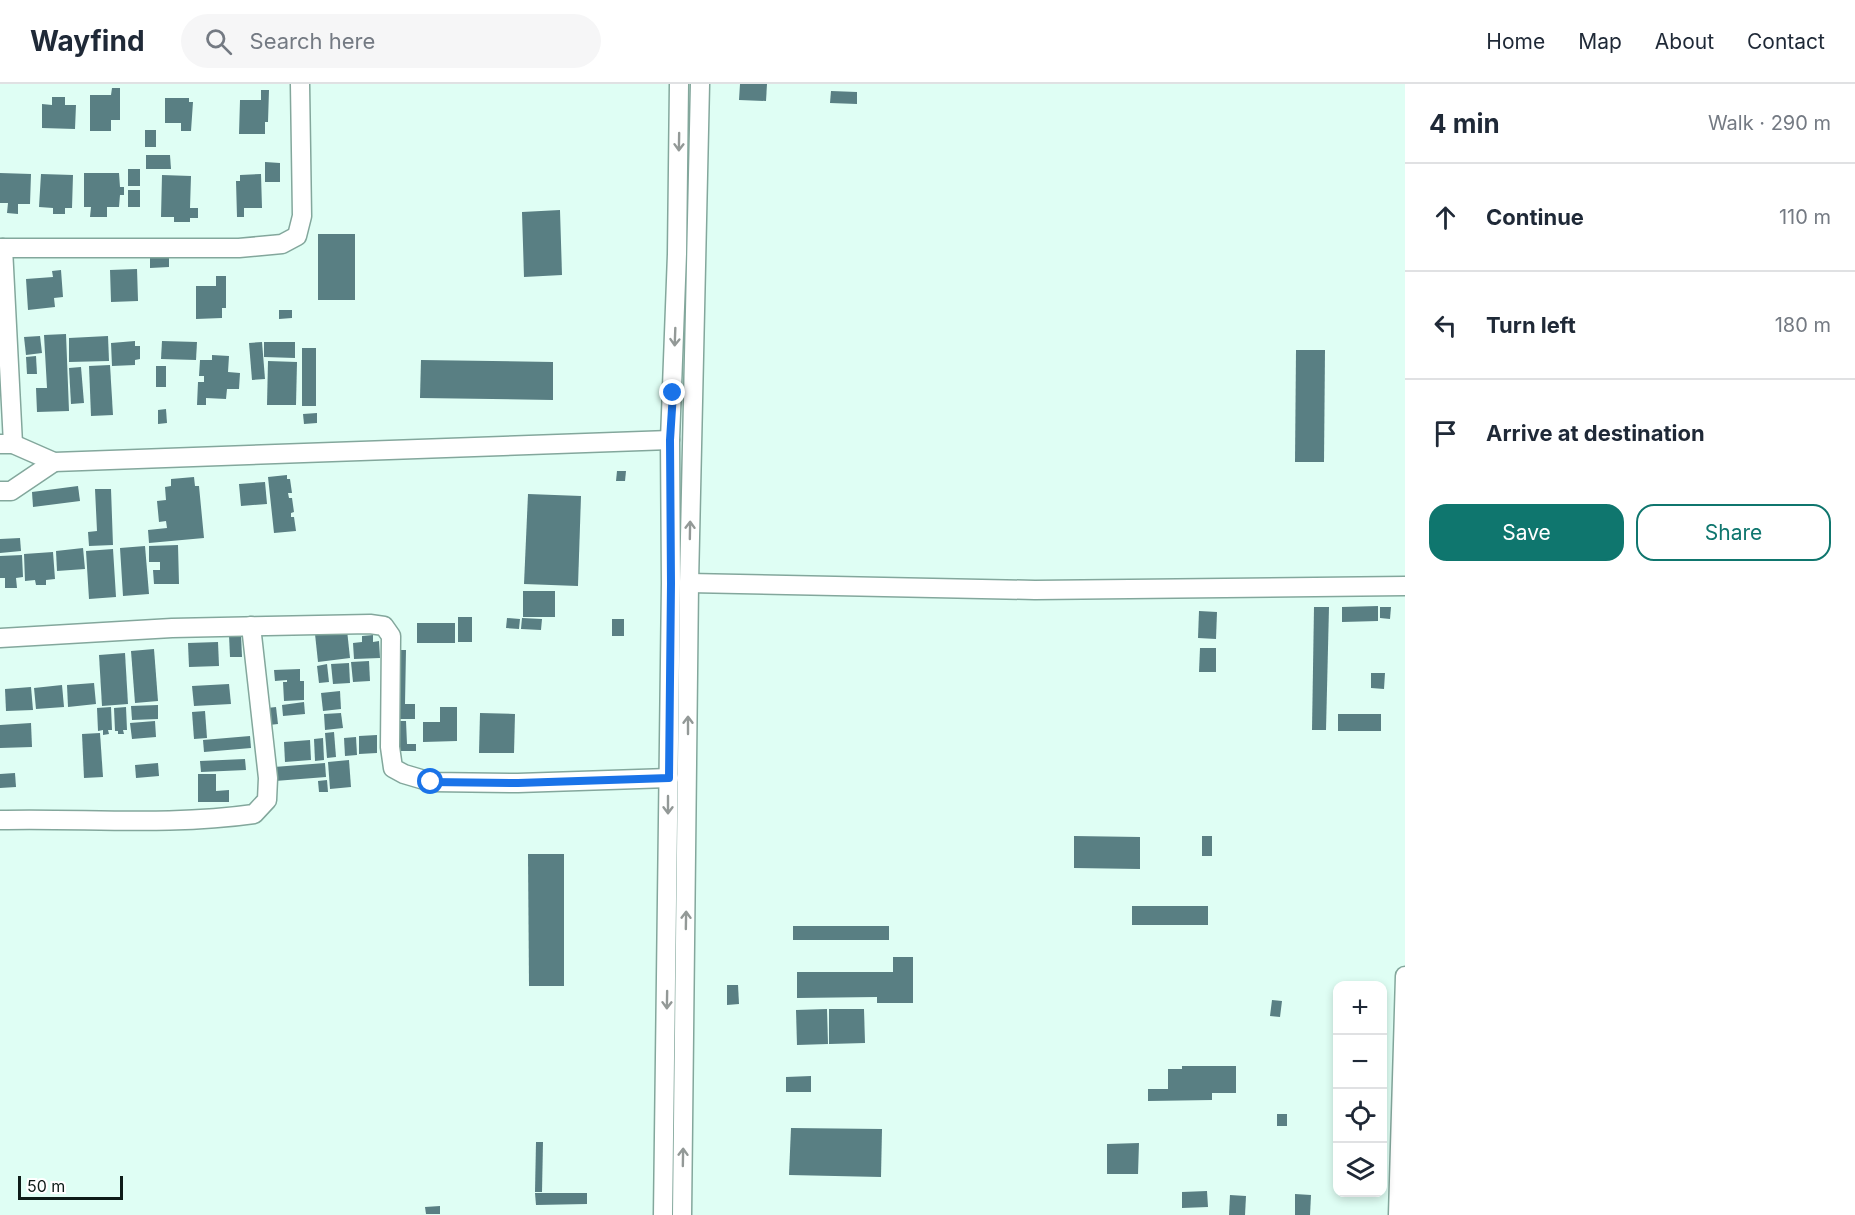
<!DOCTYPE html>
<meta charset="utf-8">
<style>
body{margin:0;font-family:Inter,sans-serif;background:#f6f6f7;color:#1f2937}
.controls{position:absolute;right:18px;bottom:18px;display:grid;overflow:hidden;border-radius:12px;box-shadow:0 3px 9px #0003}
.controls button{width:54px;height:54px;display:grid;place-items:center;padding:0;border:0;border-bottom:2px solid #e0e1e3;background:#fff;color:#1f2937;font:30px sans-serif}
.scale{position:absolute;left:18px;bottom:15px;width:105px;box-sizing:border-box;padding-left:6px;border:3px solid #0e1c18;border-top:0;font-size:16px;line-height:21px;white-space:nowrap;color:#0e1c18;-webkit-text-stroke:4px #fff;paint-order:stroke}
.stop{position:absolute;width:18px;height:18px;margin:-14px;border:4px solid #1a73e8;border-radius:50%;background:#fff}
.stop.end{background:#1a73e8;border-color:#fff;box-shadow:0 2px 6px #0008}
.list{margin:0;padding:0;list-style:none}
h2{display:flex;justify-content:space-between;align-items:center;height:78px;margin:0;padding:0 24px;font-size:26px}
h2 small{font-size:20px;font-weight:400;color:#747a83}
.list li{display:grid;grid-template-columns:39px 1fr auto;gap:18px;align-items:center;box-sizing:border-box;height:108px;padding:0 24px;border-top:2px solid #e0e1e3}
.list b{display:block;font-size:22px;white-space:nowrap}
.list em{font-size:20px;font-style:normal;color:#747a83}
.actions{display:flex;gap:12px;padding:18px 24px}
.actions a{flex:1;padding:14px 0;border:2px solid #0f766e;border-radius:18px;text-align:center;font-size:21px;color:#0f766e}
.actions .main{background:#0f766e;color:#fff}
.icon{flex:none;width:33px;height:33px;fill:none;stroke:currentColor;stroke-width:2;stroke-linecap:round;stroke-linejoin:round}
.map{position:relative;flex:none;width:1405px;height:1131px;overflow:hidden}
header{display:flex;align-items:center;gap:36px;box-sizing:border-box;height:84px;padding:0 30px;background:#fff;border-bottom:2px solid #e0e1e3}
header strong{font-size:28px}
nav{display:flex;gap:33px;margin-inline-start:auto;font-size:21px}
.search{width:420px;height:54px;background:#f6f6f7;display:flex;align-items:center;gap:15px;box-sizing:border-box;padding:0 21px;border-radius:33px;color:#747a83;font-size:22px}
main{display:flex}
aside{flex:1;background:#fff}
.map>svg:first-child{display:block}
</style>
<header>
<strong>Wayfind</strong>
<div class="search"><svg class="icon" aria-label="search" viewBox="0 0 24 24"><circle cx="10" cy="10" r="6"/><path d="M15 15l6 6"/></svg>Search here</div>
<nav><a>Home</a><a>Map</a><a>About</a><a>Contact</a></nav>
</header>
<main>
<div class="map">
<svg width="1405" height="1131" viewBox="0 0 1405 1131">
<rect width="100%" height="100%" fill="#dffef4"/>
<!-- building -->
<g fill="#597f83">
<path d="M740 0H767L766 17 739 16Z"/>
<path d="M112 4H120V36H111V47H90V11H111Z"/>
<path d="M261 6H269L268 38H265V50H239L240 16H261Z"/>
<path d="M831 7 857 8V20L830 19Z"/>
<path d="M52 13H65V21H76L75 45 42 44V20L52 21Z"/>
<path d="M165 14H189V18H193L191 47H181V39H165Z"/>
<rect x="145" y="46" width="11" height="17"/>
<path d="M146 71H170L171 85H146Z"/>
<path d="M265 78 280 79V98H265Z"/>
<rect x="128" y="85" width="12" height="17"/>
<path d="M0 89 31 90 30 120H18V130L7 129 8 119H0Z"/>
<path d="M84 89H119L120 103H124V111H120L119 123H107V133H90L91 123H84Z"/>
<path d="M41 90 73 91 72 124H65V130H53V124L39 123Z"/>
<path d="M261 90 262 124H244V133H237L236 97H240V91Z"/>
<path d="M162 91 191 92 190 124H198V134H190V138H174V133H161Z"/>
<rect x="128" y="106" width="12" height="17"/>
<path d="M560 126 562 191 524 193 522 128Z"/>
<rect x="318" y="150" width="37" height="66"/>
<path d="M169 173V183L150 184V174Z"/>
<path d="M137 185 138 217 111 218 110 186Z"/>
<path d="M61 186 63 213 54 214 55 223 28 226 26 195 53 193 52 187Z"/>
<path d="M216 192H226V224H222V234L196 235V202H216Z"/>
<path d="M279 226H292V234L279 235Z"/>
<path d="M66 250 69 327 37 328 36 304H47L44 251Z"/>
<path d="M40 252 42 269 26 271 24 253Z"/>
<path d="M108 252 109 277 69 278V254Z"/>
<path d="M135 257V262H140V275L135 276V281L112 282 111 259Z"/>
<path d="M162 257 197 258 196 276 161 275Z"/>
<path d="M262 258 265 295 252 296 249 259Z"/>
<path d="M264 258H295V274L264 273Z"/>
<rect x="302" y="264" width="14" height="58"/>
<path d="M1296 266H1325L1324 378H1295Z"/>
<path d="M212 271 229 272 228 288 240 289 239 305H227L226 315 206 314V321H197L198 298H204V292H199L200 276H212Z"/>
<path d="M36 272 37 290H27L26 273Z"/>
<path d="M421 276 553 278V316L420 314Z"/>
<path d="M268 277 297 278 296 321H267Z"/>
<path d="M110 281 113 331 91 332 89 282Z"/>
<rect x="156" y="282" width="10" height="21"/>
<path d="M81 283 84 319 71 320 69 284Z"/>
<path d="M166 325 167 339 158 340V326Z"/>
<path d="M317 329V339L304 340 303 330Z"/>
<path d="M617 387H626L625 397H616Z"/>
<path d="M287 391V395H290L292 409H288L289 414H292L294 428 291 429V433H294L296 447 274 449 268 393Z"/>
<path d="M194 393 195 402H199L204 454 149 459 148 446 167 444 166 437 159 438 157 417 166 416 165 403 171 402V395Z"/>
<path d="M265 398 267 420 241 422 239 400Z"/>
<path d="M78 402 80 417 33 423 32 408Z"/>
<path d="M95 405H111L113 461 89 462 88 448 97 447Z"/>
<path d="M528 410 581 412 578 502 524 500Z"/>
<path d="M20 454 21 467 0 469V455Z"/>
<path d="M178 461 179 500H154L153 486H160V478H149V462Z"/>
<path d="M145 462 149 510 123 512 120 464Z"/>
<path d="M83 464 85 485 57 487 56 467Z"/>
<path d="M113 465 116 513 89 515 86 467Z"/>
<path d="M53 468 55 495 46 496V501H36L35 496 25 497 24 470Z"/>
<path d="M22 471 23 493 16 494 17 504H5V494H0V472Z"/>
<rect x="523" y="507" width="32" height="26"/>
<path d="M1378 522V537L1342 538V523Z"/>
<path d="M1314 523H1329L1326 646H1312Z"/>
<path d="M1380 523H1391L1390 535 1380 534Z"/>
<path d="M1199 527 1217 528 1216 555 1198 554Z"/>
<rect x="458" y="533" width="14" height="25"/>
<path d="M507 534 520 535 519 545 506 544Z"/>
<path d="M522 534 542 535 541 546 521 545Z"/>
<rect x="612" y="535" width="12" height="17"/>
<rect x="417" y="539" width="38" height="20"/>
<path d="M347 546 350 574 318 578 315 550Z"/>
<path d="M241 550 242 573H230L229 551Z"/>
<path d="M373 551V558L379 557 380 574 354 575 353 559 362 558V552Z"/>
<path d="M218 558 219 582 189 583 188 559Z"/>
<path d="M1200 564H1216V588H1199Z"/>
<path d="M154 565 158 617 135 619 131 567Z"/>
<path d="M400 566H406L405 620H415V635H399Z"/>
<path d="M125 569 128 620 102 622 99 571Z"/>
<path d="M369 577 370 597 353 598 351 578Z"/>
<path d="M349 579 350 599 333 600 331 580Z"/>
<path d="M327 580 329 598 319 599 317 582Z"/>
<path d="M300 585V597H304V616L284 617 283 598H287V596L275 597 274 586Z"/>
<path d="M1371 589H1385L1384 605 1371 604Z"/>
<path d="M94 599 96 620 68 623 67 601Z"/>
<path d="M229 600 231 620 194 622 192 602Z"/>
<path d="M62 601 64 623 36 625 34 604Z"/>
<path d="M31 603 33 626 6 627 5 605Z"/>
<path d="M340 607 341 625 323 627 321 609Z"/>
<path d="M304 618 305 630 283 632 282 621Z"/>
<path d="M158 621V635L132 636 131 622Z"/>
<path d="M111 623 112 646H108L109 650 103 651V646L98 647 97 624Z"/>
<path d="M126 623 127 646H123L124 650H118V647H115L114 624Z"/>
<path d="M276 623 278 640 269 641 267 624Z"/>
<path d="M440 623H457V657L423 658V638H440Z"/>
<path d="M205 627 207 654 194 655 192 628Z"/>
<path d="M341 629 343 644 325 646 324 630Z"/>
<path d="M480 629 515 630 514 669H479Z"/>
<rect x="1338" y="630" width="43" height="17"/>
<path d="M155 637 156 653 132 655 130 639Z"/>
<path d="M400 637H406L407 660H416V667H399Z"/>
<path d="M31 639 32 663 0 664V641Z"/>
<path d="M334 648 336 673 327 674 325 649Z"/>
<path d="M100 649 103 693 84 694 82 650Z"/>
<path d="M377 651V669L359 670V652Z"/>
<path d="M250 652 251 664 204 668 203 656Z"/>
<path d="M356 653 357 671 345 672 344 654Z"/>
<path d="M323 654 324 676 315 677 314 655Z"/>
<path d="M310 656 311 676 285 678 284 658Z"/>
<path d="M245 675 246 686 201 688 200 677Z"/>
<path d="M349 676 351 703 330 705 328 678Z"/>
<path d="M158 679 159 692 136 694 135 681Z"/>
<path d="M325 679 326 693 275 697 274 683Z"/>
<path d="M15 689 16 703 0 704V690Z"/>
<path d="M198 690H216V707L229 706V718H198Z"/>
<path d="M327 696 328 708H319L318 697Z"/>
<path d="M1074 752 1140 753V785L1074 784Z"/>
<rect x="1202" y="752" width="10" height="20"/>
<path d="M528 770H564V902H529Z"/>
<rect x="1132" y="822" width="76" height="19"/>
<rect x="793" y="842" width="96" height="14"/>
<path d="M893 873H913V919H877V913L797 914V888H893Z"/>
<path d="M727 901H738L739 920 727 921Z"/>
<path d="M1272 916 1282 917 1280 933 1270 932Z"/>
<path d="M827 925 828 960 797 961 796 926Z"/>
<path d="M829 925H864L865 959 829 960Z"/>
<path d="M1182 982H1236V1009H1212V1016L1148 1017V1005H1168V985H1182Z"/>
<path d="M811 992V1008H786V993Z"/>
<rect x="1277" y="1030" width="10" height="12"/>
<path d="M791 1044 882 1045 881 1093 789 1091Z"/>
<path d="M536 1058H543L542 1108H535Z"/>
<path d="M1139 1059 1138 1090H1107V1060Z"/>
<path d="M1207 1107 1208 1123 1182 1124V1108Z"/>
<path d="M535 1109H587V1120L536 1121Z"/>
<path d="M1295 1110 1311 1111 1310 1131H1295Z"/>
<path d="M1230 1111 1246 1112 1245 1131H1229Z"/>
<path d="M440 1122V1130H426L425 1123Z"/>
</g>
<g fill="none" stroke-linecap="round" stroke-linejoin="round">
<!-- minor casing -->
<g stroke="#83a79c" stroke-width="21">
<g id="minor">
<path d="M0 164H239L282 160 297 152 302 132 300 0"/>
<path d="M3 164 13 360"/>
<path d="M0 360H13L54 378 670 356"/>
<path d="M0 407H11L54 378"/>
<path d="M689 499 1035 506 1405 502"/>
<path d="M0 554 172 544 370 540 384 542 391 552 390 663 393 684 404 690 431 698 518 699 669 694"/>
<path d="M0 736C84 734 170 742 254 730L267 716 268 694 251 542"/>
<path d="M663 1131 671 499 670 356 677 170 679 0"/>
<path d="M682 1131 689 499 700 0"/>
<path d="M1398 1131 1405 892"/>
</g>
</g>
<!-- minor -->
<use href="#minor" stroke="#fff" stroke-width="18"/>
</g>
<!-- one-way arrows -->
<defs><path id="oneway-shaft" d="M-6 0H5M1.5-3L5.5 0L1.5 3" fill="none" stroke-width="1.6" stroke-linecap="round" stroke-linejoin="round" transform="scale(1.5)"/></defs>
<g stroke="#939997">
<use href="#oneway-shaft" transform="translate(679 58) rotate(91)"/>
<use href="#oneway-shaft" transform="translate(675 253) rotate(92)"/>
<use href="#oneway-shaft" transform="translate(690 446) rotate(-89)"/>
<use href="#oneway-shaft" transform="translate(688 641) rotate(-90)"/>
<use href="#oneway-shaft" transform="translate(668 721) rotate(90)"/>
<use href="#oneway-shaft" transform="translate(686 836) rotate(-89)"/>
<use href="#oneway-shaft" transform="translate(667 916) rotate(91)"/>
<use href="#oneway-shaft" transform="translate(683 1073) rotate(-89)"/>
</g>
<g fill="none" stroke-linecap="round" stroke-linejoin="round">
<!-- route -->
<path stroke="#1a73e8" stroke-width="8" d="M431 698 518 699 669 694 671 499 670 356 673 309"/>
</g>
</svg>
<div class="controls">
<button>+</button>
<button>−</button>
<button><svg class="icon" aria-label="locate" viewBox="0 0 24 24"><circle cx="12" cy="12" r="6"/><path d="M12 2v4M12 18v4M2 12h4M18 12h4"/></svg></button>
<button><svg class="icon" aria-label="layers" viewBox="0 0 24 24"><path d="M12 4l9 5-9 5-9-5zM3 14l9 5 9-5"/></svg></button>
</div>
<div class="scale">50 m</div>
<div class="stop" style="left:431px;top:698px"></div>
<div class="stop end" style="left:673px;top:309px"></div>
</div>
<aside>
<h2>4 min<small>Walk · 290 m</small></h2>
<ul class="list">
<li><svg class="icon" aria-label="ahead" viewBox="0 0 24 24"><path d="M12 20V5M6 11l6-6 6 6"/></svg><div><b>Continue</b></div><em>110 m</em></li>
<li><svg class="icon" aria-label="left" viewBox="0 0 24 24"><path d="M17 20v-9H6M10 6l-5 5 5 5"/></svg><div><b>Turn left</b></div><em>180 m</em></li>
<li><svg class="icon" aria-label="arrive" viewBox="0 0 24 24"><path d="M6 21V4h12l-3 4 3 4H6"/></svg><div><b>Arrive at destination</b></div></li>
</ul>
<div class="actions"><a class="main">Save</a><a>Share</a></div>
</aside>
</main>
